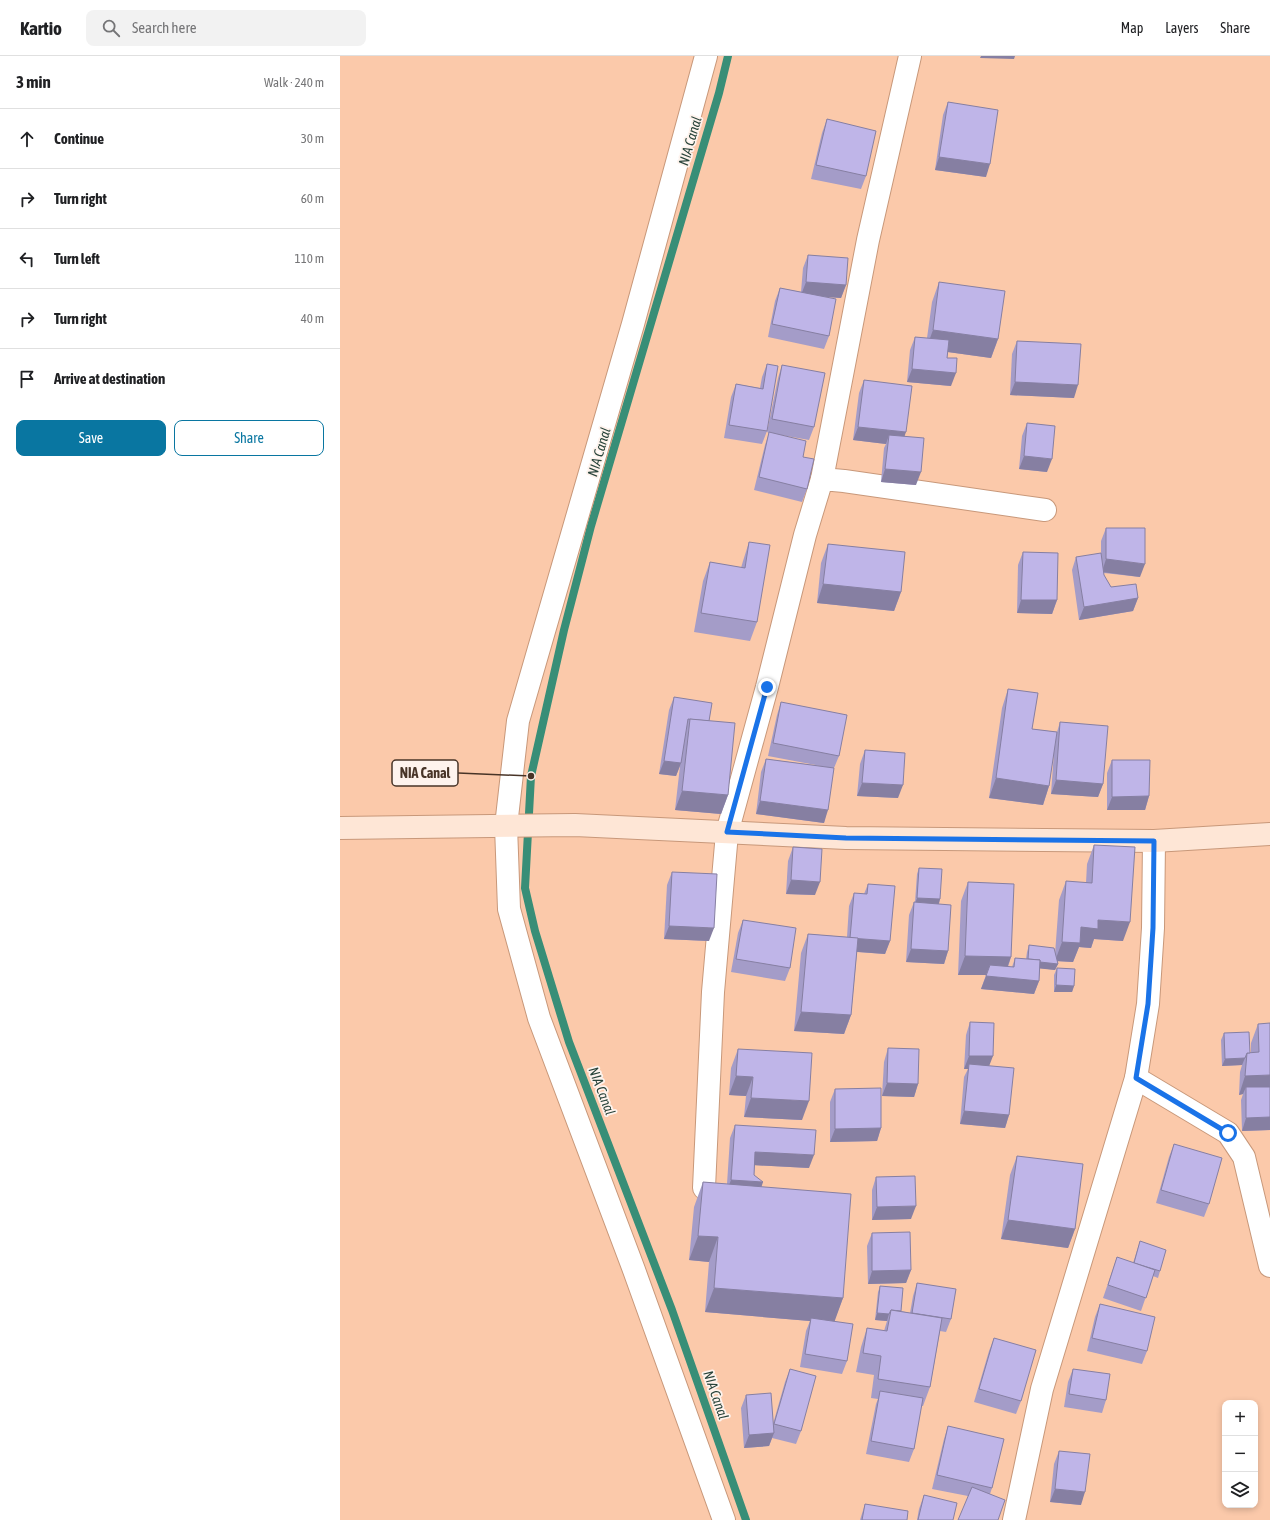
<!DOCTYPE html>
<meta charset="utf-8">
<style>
body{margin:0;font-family:"Asap Condensed",sans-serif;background:#f2f2f2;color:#202124}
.controls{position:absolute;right:12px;bottom:12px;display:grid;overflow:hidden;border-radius:8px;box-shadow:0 2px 6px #0003}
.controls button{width:36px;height:36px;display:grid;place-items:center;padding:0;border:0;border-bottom:1px solid #e0e0e0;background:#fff;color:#202124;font:20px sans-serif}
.stop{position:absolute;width:12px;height:12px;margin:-9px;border:3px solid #1a73e8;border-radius:50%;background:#fff}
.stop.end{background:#1a73e8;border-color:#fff;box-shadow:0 1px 4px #0008}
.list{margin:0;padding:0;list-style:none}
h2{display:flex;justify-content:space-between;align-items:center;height:52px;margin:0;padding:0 16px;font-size:17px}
h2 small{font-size:13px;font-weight:400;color:#757577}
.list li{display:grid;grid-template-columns:26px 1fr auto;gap:12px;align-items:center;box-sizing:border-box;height:60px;padding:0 16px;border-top:1px solid #e0e0e0}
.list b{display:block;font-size:15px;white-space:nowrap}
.list em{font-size:13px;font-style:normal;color:#757577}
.actions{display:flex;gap:8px;padding:12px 16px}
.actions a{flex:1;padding:9px 0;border:1px solid #0976a1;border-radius:8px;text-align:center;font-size:14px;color:#0976a1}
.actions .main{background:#0976a1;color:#fff}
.icon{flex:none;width:22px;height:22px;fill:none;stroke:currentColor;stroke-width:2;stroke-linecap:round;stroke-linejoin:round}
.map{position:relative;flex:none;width:930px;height:1464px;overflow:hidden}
header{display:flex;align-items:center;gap:24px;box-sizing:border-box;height:56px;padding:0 20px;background:#fff;border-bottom:1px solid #e0e0e0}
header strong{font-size:19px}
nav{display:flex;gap:22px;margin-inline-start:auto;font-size:14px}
.search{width:280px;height:36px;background:#f2f2f2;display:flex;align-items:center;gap:10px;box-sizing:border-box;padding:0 14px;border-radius:8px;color:#757577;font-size:15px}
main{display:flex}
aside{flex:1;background:#fff}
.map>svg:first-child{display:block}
</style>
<header>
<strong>Kartio</strong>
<div class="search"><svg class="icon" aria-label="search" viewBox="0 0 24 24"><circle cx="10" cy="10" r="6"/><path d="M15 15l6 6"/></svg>Search here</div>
<nav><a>Map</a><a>Layers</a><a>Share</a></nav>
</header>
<main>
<aside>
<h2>3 min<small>Walk · 240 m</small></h2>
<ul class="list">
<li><svg class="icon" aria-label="ahead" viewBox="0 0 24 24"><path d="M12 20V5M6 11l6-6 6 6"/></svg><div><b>Continue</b></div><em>30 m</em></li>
<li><svg class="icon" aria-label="right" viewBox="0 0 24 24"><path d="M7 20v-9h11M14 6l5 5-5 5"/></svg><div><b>Turn right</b></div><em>60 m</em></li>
<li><svg class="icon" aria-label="left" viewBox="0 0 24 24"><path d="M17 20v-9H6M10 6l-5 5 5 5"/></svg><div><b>Turn left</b></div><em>110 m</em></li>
<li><svg class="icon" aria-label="right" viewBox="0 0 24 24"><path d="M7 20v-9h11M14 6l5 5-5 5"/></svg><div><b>Turn right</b></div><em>40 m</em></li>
<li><svg class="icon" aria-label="arrive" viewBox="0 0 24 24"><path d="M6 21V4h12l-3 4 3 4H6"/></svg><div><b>Arrive at destination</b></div></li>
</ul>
<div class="actions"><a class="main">Save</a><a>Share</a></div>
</aside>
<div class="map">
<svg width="930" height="1464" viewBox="0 0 930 1464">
<rect width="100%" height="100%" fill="#fbc9aa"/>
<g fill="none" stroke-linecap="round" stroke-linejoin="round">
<!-- stream -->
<path stroke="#388e77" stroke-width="8" d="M388 0 379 37 251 470 224 574 191 720 185 832 195 875 229 986 332 1254 406 1464"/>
<!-- minor casing -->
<g stroke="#c8987a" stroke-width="24">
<g id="minor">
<path d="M366 0 293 268 178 665 166 770 169 853 199 962 294 1214 384 1464"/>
<path d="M482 423 528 184 570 0"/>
<path d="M796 1022 888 1077 904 1101 930 1210"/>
<path d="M364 1132 373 936 387 777 427 631 465 479 482 423 504 425 705 454"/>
<path d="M674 1464 702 1333 796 1022 808 948 813 872 814 785"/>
</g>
</g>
<!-- secondary casing -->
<g stroke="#c8987a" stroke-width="24">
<path id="secondary" d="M0 772 235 769 506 782 814 785 930 778"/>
</g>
<!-- minor -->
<use href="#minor" stroke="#fff" stroke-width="22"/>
<!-- secondary -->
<use href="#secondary" stroke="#fee6d6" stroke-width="22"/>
</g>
<!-- wall -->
<g fill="#a49cc8">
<path d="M608 46 646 121 595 114 603 59Z"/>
<path d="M487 63 526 120 521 133 471 123 482 77Z"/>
<path d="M468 199 506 229 501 242 486 241 489 280 484 293 428 281 435 245 440 232 461 236 463 212Z"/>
<path d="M599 226 658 283 651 302 608 296 607 302 611 330 567 326 570 294 575 281 587 282 592 246Z"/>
<path d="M677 285 734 342 670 339 672 298Z"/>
<path d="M427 308V375L422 388 384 382 391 341 396 328 420 332 422 321Z"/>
<path d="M442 309 474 371 469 384 441 379 463 401 467 433 462 446 414 434 425 389 429 377 427 376 438 322Z"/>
<path d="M524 324 565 380 576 429 541 426 544 392 546 388 513 384 519 337Z"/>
<path d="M687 367 707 416 679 413 682 380Z"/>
<path d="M766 472 800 521 764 517V519L771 531 798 542 793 555 739 564 732 514 736 501 761 503V485Z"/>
<path d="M409 486 417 566 410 585 354 576 363 525 370 506 401 512 403 505Z"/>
<path d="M488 488 561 536 554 555 477 547 481 507Z"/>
<path d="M683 496 717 544 712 558 677 557 678 509Z"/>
<path d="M668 633 692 673 717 676 720 666 763 728 758 741 711 738 714 696 709 730 703 749 649 742 662 652Z"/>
<path d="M334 641 369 665 388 739 381 758 335 754 340 710 336 720 319 718 329 654Z"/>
<path d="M441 646 499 700 494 712 484 767 416 758 421 716 426 703 481 710 428 700 437 659Z"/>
<path d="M525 694 558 742 517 740 520 708Z"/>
<path d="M772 704 809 740 805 754H767V717Z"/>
<path d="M754 789 783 885 754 883 751 892 739 891 733 906 717 905 718 908 715 914 700 912 699 925 694 938 641 933 646 919H618L621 845 628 826 671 901 668 911H672L675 902 686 903 687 896 689 889 715 898 719 844 726 825 746 827 747 808Z"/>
<path d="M453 791 475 839 446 838 448 805Z"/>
<path d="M579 812 600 843 599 848 608 895 604 908 566 906 569 859 574 846H575L577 818Z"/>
<path d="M332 816 369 885 324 883 327 829Z"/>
<path d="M528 828 550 885 545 898 517 896 511 959 504 978 454 975 461 897 468 878 507 881 509 850 514 837 524 838Z"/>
<path d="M403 864 450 912 445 925 391 916 398 877Z"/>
<path d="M717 912 734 930 732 936H714V919Z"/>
<path d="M630 966 649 1010 669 1059 665 1072 620 1068 624 1021 628 1013H624L626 979Z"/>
<path d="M918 968 930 1074 902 1075 901 1044 903 1038 899 1039 900 1016 902 1009 882 1010 881 984 884 977 910 997H911V987Z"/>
<path d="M548 992 578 1028 574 1041 542 1040 544 1006Z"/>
<path d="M398 993 462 1064 404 1061 406 1040 389 1039 391 1012Z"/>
<path d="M495 1033 541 1072 537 1085 490 1086V1046Z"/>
<path d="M395 1069 469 1112 415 1109 414 1119 421 1131 503 1242 494 1265 507 1305 502 1318 460 1311 466 1275 470 1265 365 1256 369 1206 349 1204 354 1151 363 1126 387 1128 390 1082Z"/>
<path d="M834 1088 869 1148 864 1161 816 1147 829 1101Z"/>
<path d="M677 1100 735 1173 728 1192 661 1183 670 1119Z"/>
<path d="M536 1121 571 1163 532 1164V1134Z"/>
<path d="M532 1177 571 1214 566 1227 528 1228 527 1190Z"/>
<path d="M800 1185 820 1215 818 1222 813 1220 801 1255 763 1242 777 1201 793 1207Z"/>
<path d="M577 1227 611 1263 606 1276 600 1275 590 1331 583 1350H581L574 1393 569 1406 526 1398 536 1348 538 1343 531 1342 534 1319 516 1316 521 1291 527 1272 544 1275 547 1265 535 1264 538 1236 540 1230 561 1255 570 1257 573 1240Z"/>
<path d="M760 1248 807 1295 802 1308 747 1295 755 1261Z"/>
<path d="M654 1282 681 1345 676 1358 634 1346 649 1295Z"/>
<path d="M450 1313 461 1375 456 1388 432 1382 429 1390 404 1392 401 1352 406 1339 433 1368 445 1326Z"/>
<path d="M733 1313 766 1344 762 1357 724 1351 728 1326Z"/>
<path d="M608 1370 652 1432 650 1438 628 1440 592 1433 604 1383Z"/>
<path d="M719 1395 741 1449 710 1446 714 1408Z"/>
<path d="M584 1439 613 1464H577L579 1453Z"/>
<path d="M525 1448 567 1464H520Z"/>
</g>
<!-- shaded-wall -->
<g fill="#867fa2">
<path d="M641 0H675L674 3 640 2Z"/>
<path d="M599 101 650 108 646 121 595 114Z"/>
<path d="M466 226 506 229 501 242 461 239Z"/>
<path d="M593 274 658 283 651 302 586 293Z"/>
<path d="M572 313 616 317 611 330 567 326Z"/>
<path d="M675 326 738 329 734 342 670 339Z"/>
<path d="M518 371 566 376 561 390 549 379 546 388 513 384Z"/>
<path d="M684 400 712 403 707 416 679 413Z"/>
<path d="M545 413 581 416 576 429 541 426Z"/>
<path d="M766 503 805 508 800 521 762 516Z"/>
<path d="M483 528 561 536 554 555 477 547Z"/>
<path d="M798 542 793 555 739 564 744 551Z"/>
<path d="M681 544H717L712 558 677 557Z"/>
<path d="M324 705 341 707 336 720 319 718Z"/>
<path d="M656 722 709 730 703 749 649 742Z"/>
<path d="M716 724 763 728 758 741 711 738Z"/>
<path d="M522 727 563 729 558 742 517 740Z"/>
<path d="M342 735 388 739 381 758 335 754Z"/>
<path d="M809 740 805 754H767L772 741Z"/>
<path d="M420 745 488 754 484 767 416 758Z"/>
<path d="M451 824 480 826 475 839 446 838Z"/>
<path d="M577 842 600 843 598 850 575 848Z"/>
<path d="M758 864 790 866 783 885 754 883 751 892 739 891 733 906 715 905 722 886 741 871Z"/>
<path d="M329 870 374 872 369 885 324 883Z"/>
<path d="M510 882 550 885 545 898 506 895Z"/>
<path d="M571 893 608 895 604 908 566 906Z"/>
<path d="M625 900 671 901 664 920 650 909 646 919H618Z"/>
<path d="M688 904 718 908 715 914 685 911Z"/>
<path d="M646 920 699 925 694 938 641 933Z"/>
<path d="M716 929 734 930 732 936H714Z"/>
<path d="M461 956 511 959 504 978 454 975Z"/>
<path d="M629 1000H653L648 1013 629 1008 628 1013H624Z"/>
<path d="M905 1002 902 1009 882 1010 885 1003Z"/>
<path d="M930 1019V1038L906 1031 903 1038 899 1039 905 1020Z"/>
<path d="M396 1020 413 1021 406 1040 389 1039Z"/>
<path d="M547 1027 578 1028 574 1041 542 1040Z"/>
<path d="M411 1042 469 1045 462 1064 404 1061Z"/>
<path d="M624 1055 669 1059 665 1072 620 1068Z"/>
<path d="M930 1061V1074L902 1075 906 1062Z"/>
<path d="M541 1072 537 1085 490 1086 495 1073Z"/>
<path d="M415 1096 474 1099 469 1112 411 1109Z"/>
<path d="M391 1124 423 1126 419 1139 386 1137Z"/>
<path d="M576 1150 571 1163 532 1164 537 1151Z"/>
<path d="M668 1164 735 1173 728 1192 661 1183Z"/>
<path d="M358 1180 378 1181 369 1206 349 1204Z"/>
<path d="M571 1214 566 1227 528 1228 532 1215Z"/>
<path d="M374 1232 503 1242 494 1267 471 1262 470 1265 365 1256Z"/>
<path d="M537 1257 549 1258 547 1265 535 1264Z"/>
<path d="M434 1377 429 1390 404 1392 409 1379Z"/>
<path d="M715 1433 745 1436 741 1449 710 1446Z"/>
</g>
<!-- building -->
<g fill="#bfb5e8" stroke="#867fa2">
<path d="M608 46 658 54 650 108 599 101Z"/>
<path d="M487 63 536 75 526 120 476 109Z"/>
<path d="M468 199 508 202 506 229 466 226Z"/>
<path d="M599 226 665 235 658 283 593 274Z"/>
<path d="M440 232 496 243 489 280 432 268Z"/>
<path d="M575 281 609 284 607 302H617L616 317 572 313Z"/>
<path d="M677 285 741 288 738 329 675 326Z"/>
<path d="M427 308 438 310 427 375 389 369 396 328 423 333Z"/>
<path d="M442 309 485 317 474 371 432 363Z"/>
<path d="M524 324 572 330 566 376 518 371Z"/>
<path d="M687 367 715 370 712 403 684 400Z"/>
<path d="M429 376 466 385 463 401 474 403 467 433 419 421Z"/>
<path d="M549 379 584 382 581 416 545 413Z"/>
<path d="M766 472H805V508L766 503Z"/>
<path d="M409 486 430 489 417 566 361 557 370 506 405 512Z"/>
<path d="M488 488 565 496 561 536 483 528Z"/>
<path d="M683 496 718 497 717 544H681Z"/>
<path d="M761 497 764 519 771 531 796 528 798 542 744 551 736 501Z"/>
<path d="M668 633 698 637 692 673 717 676 709 730 656 722Z"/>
<path d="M334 641 372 647 369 665 348 663 341 707 324 705Z"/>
<path d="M441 646 507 659 499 700 433 687Z"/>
<path d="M350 663 395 667 388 739 342 735Z"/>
<path d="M720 666 768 670 763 728 716 724Z"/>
<path d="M525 694 565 697 563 729 522 727Z"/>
<path d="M426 703 494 712 488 754 420 745Z"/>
<path d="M772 704H810L809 740 772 741Z"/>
<path d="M754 789 795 791 790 866 758 864V873L741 871 740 887 722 886 726 825 752 827Z"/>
<path d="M453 791 482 793 480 826 451 824Z"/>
<path d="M579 812 602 813 600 843 577 842Z"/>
<path d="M332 816 377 818 374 872 329 870Z"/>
<path d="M628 826 674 828 671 901 625 900Z"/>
<path d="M528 828 555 830 550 885 510 882 514 837 527 838Z"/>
<path d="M574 846 611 849 608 895 571 893Z"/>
<path d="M403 864 456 872 450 912 396 903Z"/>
<path d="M468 878 518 882 511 959 461 956Z"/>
<path d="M689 889 714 892 718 908 700 906V904L688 903Z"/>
<path d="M675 902 700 904 699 925 646 920 650 909 674 911Z"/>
<path d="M717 912 735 913 734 930 716 929Z"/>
<path d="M630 966 654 967 653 1000H629Z"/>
<path d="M930 967V1019L905 1020 907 997 919 996 918 968Z"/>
<path d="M909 976 910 997H907L905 1002 885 1003 884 977Z"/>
<path d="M548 992 579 993 578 1028 547 1027Z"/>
<path d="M398 993 472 997 469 1045 411 1042 413 1021 396 1020Z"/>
<path d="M629 1008 674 1012 669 1059 624 1055Z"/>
<path d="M906 1031H930V1061L906 1062Z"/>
<path d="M541 1032V1072L495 1073V1033Z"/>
<path d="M395 1069 476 1074 474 1099 415 1096 414 1119 423 1126 391 1124Z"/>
<path d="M834 1088 882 1102 869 1148 821 1134Z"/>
<path d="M677 1100 743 1108 735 1173 668 1164Z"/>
<path d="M575 1120 576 1150 537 1151 536 1121Z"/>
<path d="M363 1126 511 1138 503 1242 374 1232 378 1181 358 1180Z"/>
<path d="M570 1176 571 1214 532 1215V1177Z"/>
<path d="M800 1185 826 1194 820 1215 794 1207Z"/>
<path d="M777 1201 815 1214 806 1242 768 1229Z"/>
<path d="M577 1227 616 1233 611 1263 572 1257Z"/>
<path d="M540 1230 563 1232 561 1255 551 1254 549 1258 537 1257Z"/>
<path d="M760 1248 815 1261 807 1295 752 1282Z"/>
<path d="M551 1254 602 1262 590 1331 538 1323 541 1300 523 1297 527 1272 547 1275Z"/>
<path d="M471 1262 513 1268 507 1305 465 1298Z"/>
<path d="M654 1282 696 1294 681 1345 639 1333Z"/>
<path d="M450 1313 476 1320 461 1375 434 1368Z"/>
<path d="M733 1313 770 1318 766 1344 729 1338Z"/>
<path d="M540 1335 583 1342 574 1393 531 1385Z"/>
<path d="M431 1337 434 1377 409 1379 406 1339Z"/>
<path d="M608 1370 664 1383 652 1432 597 1419Z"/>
<path d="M719 1395 750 1398 745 1436 715 1433Z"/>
<path d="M632 1431 665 1444 658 1464H618Z"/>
<path d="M584 1439 617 1447 613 1464H578Z"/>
<path d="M525 1448 568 1455 567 1464H522Z"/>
</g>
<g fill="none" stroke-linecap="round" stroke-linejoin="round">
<!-- route -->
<path stroke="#1a73e8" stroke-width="5" d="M427 631 387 776 506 782 814 785 813 872 808 948 796 1022 888 1077"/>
</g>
<g text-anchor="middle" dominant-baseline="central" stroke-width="3.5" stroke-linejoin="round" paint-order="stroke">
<!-- water labels -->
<g font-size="14" font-style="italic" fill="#29443b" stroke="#fef3ed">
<text transform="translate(350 85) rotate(-74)">NIA Canal</text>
<text transform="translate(259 396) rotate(-74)">NIA Canal</text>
<text transform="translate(262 1035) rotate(69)">NIA Canal</text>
<text transform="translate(376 1339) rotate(71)">NIA Canal</text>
</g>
</g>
<!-- callouts -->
<path fill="none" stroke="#483427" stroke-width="1.5" d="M191 720L118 717"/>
<circle fill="#483427" stroke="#fef3ed" stroke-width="1.5" cx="191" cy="720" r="4"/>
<rect fill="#fef3ed" stroke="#483427" stroke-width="1.5" x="52" y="704" width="66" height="26" rx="4"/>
<g font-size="14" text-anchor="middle" font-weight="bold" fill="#483427">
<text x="85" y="722">NIA Canal</text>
</g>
</svg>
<div class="controls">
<button>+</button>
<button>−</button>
<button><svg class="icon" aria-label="layers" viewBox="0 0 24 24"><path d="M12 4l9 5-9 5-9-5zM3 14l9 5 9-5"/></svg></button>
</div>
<div class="stop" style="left:888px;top:1077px"></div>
<div class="stop end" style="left:427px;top:631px"></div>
</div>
</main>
